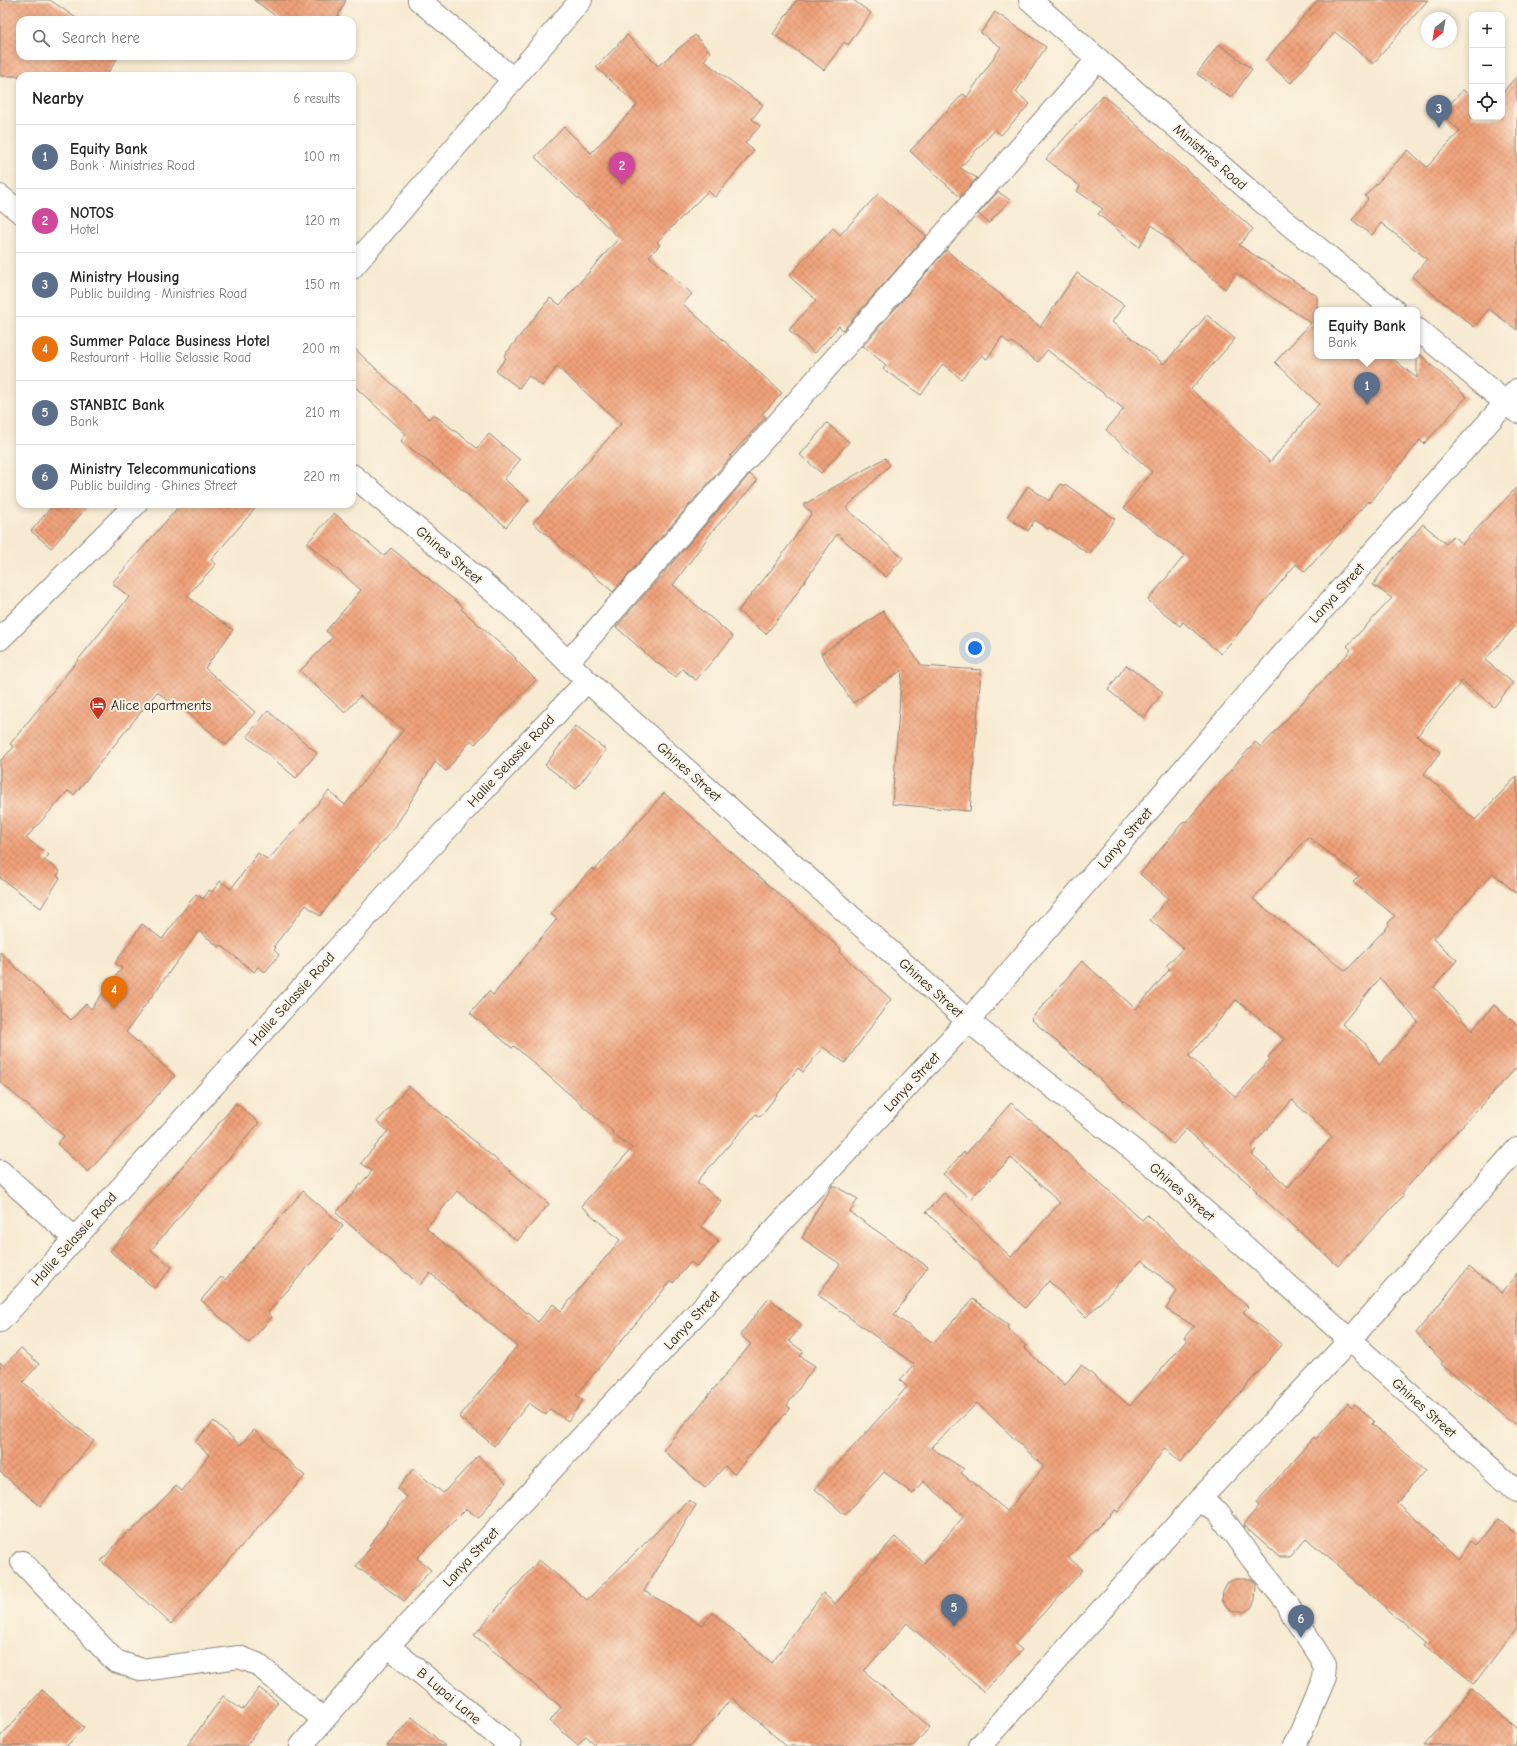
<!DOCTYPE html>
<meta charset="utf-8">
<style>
body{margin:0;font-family:"Comic Neue",sans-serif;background:#f6f6f6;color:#222}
.controls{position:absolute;right:12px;top:12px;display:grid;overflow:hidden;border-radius:8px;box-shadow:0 2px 6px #0003}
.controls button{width:36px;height:36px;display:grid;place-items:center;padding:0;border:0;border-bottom:1px solid #e0e0e0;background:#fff;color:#222;font:20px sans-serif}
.compass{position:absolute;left:1421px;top:12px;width:36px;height:36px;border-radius:50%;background:#fff;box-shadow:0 2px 6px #0003;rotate:211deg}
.you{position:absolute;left:975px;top:648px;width:14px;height:14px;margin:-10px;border:3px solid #fff;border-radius:50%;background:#1a73e8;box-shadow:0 0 0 6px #1a73e833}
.badge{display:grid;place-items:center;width:26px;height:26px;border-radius:50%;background:#7c3aed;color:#fff;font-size:13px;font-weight:700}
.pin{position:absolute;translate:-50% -33px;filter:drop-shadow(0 1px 2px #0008)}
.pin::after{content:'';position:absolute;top:21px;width:14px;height:12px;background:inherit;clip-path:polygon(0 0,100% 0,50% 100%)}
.popup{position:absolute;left:1314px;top:307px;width:106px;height:52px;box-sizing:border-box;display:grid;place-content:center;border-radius:8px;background:#fff;filter:drop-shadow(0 1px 3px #0005);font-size:13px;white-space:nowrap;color:#767676}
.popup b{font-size:15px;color:#222}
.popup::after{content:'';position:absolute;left:50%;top:100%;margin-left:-8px;border:8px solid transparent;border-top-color:#fff}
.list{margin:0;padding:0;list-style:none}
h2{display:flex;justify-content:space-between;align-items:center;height:52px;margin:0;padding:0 16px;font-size:17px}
h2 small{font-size:13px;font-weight:400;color:#767676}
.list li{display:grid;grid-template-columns:26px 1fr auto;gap:12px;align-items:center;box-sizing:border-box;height:64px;padding:0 16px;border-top:1px solid #e0e0e0}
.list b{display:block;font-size:15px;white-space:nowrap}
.list p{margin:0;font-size:13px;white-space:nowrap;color:#767676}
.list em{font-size:13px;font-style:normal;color:#767676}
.icon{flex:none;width:22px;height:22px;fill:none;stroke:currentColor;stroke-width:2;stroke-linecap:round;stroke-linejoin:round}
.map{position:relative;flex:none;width:1517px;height:1746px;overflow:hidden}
.search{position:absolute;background:#fff;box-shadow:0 2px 6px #0003;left:16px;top:16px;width:340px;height:44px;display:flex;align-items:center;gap:10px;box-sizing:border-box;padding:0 14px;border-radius:12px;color:#767676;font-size:15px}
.panel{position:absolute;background:#fff;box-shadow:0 2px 6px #0003;left:16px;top:72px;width:340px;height:436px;border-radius:12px}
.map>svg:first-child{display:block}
</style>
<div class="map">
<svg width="1517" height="1746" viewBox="0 0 1517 1746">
<defs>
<pattern id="building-cross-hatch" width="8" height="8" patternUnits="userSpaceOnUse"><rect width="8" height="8" fill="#efa078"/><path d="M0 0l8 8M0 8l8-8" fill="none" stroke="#cc8967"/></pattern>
</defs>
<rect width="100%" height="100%" fill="#fcf5e5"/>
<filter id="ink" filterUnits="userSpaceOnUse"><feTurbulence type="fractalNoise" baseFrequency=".025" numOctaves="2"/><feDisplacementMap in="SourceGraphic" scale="8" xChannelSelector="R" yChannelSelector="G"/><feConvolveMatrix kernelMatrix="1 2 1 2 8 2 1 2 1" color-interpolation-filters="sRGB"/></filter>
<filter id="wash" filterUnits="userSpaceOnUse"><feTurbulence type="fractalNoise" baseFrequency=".012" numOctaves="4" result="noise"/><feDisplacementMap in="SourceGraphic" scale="16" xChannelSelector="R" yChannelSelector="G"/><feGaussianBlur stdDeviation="0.9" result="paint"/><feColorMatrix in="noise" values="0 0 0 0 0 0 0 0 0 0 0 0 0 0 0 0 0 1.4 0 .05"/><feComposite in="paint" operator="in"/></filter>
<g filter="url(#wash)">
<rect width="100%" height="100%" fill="#f7ead2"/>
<g id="blocks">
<!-- building -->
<g fill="url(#building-cross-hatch)" fill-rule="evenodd">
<path d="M0 0H50L79 20H20V56H119L106 76H0Z"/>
<path d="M254 0H346L336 20H281Z"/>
<path d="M797 0H853L871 13 848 45 844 42 824 70 773 34Z"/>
<path d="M1318 0H1428L1373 64 1335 32 1291 83 1265 61Z"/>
<path d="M995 12 1046 47 1016 92 1030 104 1001 135 995 130 960 168 977 178 960 197 910 151 963 94 967 97 1001 47 981 33Z"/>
<path d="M627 35 658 66 695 35 710 52 704 61 763 105 752 119 760 126 745 143 754 151 715 197 708 191 657 242 660 245 649 256 692 294 683 304 782 393 762 414 766 417 730 456 731 457 613 592 533 523 621 424 557 367 542 386 529 376 519 388 496 371 506 358 504 356 550 298 560 305 619 238 535 157 564 127 591 153 637 105 596 67Z"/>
<path d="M1219 44 1252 69 1231 98 1197 74Z"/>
<path d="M1517 76V330L1489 309 1474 327 1412 277 1427 259 1381 223 1372 235 1352 220 1368 199 1365 196 1408 150 1427 167 1460 131 1441 114 1463 90 1472 98V117H1502V93Z"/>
<path d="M1103 95 1253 229 1239 245 1317 296V356H1389L1417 378V352L1467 397 1424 444 1420 440 1370 503 1368 501 1305 572 1296 564 1221 654 1183 622 1180 626 1148 600 1185 555 1124 508 1152 472 1106 430 1124 409 1047 350 1038 362 1012 342 1010 344 1002 337 987 359 982 355 961 379 943 364 921 395 883 369 886 365 863 346 946 250 1040 327 1077 273 1124 305 1112 322 1164 364 1182 343 1183 344V343L1207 315 1235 339 1191 389 1270 462 1319 404 1275 362 1311 323 1236 273 1225 289 1152 225 1139 247 1098 214 1103 209 1077 191 1080 186 1046 159Z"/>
<path d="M998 192 1010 200 989 223 978 214Z"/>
<path d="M878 194 926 236 843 330 839 326 815 353 789 330 816 300 789 276 833 228 840 235Z"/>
<path d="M352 346 429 419 433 414 477 448 489 434 520 460 504 479 529 500 506 527 441 472 401 441 406 434 352 384Z"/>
<path d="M827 423 849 442 821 473 800 455Z"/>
<path d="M885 458 890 465 846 508 903 558 886 577 837 534 786 609 766 634 738 611 772 569 812 513 803 505Z"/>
<path d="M750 474 757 481 714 529 673 585 733 637 696 680 682 669 676 677 652 659 616 627Z"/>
<path d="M1061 484 1064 486 1065 484 1115 519 1089 554 1049 527 1048 529 1035 520 1028 531 1007 517 1028 486 1049 501Z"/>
<path d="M1517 487V624L1485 660 1513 683 1494 707 1462 681 1417 736 1440 752 1424 774 1475 820 1517 776V894L1493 873 1433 939 1457 960 1434 987 1472 1031 1494 1005 1517 1025V1067L1448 1141 1402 1193 1404 1195 1338 1266 1256 1192 1257 1191 1186 1129 1173 1144 1031 1019 1082 961 1136 1009 1170 969 1166 966 1183 948 1150 920 1168 898 1140 874 1184 821 1186 822 1255 742 1261 747 1351 650 1347 646 1392 598 1373 585 1382 572 1423 524 1446 544 1453 536 1462 544ZM1308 837 1359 876 1353 882 1395 916 1388 923 1389 925 1346 971 1253 899ZM1380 978 1418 1022 1379 1065 1366 1044 1342 1024ZM1236 1000 1284 1039 1268 1057 1270 1059 1236 1097 1189 1056ZM1292 1100 1332 1137 1288 1187 1252 1154 1256 1150 1252 1146Z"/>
<path d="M54 504H90L51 548 31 531Z"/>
<path d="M181 504H259L211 560 216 564 187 596 233 630 205 668 255 712 226 745 182 708 181 710 157 692 74 795 68 791 26 838 49 855 44 860 60 871 57 876 60 878 41 908 0 878V761L14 747 10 744 129 597 112 583Z"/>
<path d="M334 513 384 556 391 548 463 607 461 609 516 658 515 659 536 680 475 744 471 740 446 771 435 762 395 827 340 890 320 916 306 905 274 946 276 948 274 950 279 955 265 972 258 967 254 972 221 945 219 947 199 931 126 1032 175 1076 88 1172 57 1144 64 1136 0 1082V952L71 1020 86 1004 91 1009 122 968 115 963 142 924 162 939 196 894 203 899 209 890 212 892 220 881 231 889 258 853 268 860 329 791 345 805 403 730 360 696 345 713 300 671 333 637 326 631 361 590 307 543Z"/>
<path d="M883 611 922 666 981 670 970 811 892 804 902 670 853 703 821 654Z"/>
<path d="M1126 665 1163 692 1144 718 1108 690Z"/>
<path d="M268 711 317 753 296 778 247 736Z"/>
<path d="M575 726 606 750 576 789 545 765Z"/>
<path d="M664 793 841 949 839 952 891 999 845 1063 823 1047 803 1072 798 1068 760 1117 756 1114 697 1182 721 1201 701 1226 719 1241 697 1267 691 1262 673 1283 671 1281 576 1395 583 1400 568 1421 550 1409 546 1415 529 1403 494 1446 459 1417 517 1346 430 1273 420 1285 336 1213 372 1171 361 1163 388 1131 377 1122 409 1086 549 1204 517 1241 457 1191 426 1228 538 1322 553 1304 561 1311 620 1240 581 1206 632 1148 612 1134 613 1132 514 1046 512 1048 470 1013 489 991 493 995 557 919 551 914 592 868 594 871Z"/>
<path d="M236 1103 259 1123 151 1250 172 1267 154 1288 110 1251Z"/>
<path d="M1011 1103 1142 1220 1147 1215 1248 1307 1243 1312 1282 1345 1180 1462 1165 1448 1118 1512 1115 1510 1068 1557 1083 1570 1015 1644 1022 1650 984 1692 907 1623 864 1671 930 1727 913 1746H786L732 1698 690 1746H597L586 1736 578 1745 550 1721 561 1707 474 1635 539 1560 587 1600 689 1500 696 1505 644 1591 702 1625 713 1613 772 1663 823 1593 835 1604 895 1537 924 1563 964 1516 923 1481 913 1494 884 1472 845 1515 815 1489 907 1387 900 1380 914 1364 818 1295 840 1264 802 1238 815 1213 833 1185 858 1199 850 1212 928 1267 894 1315 933 1343 973 1299 1009 1325 1007 1328 1026 1346 1024 1348 1065 1385 1081 1365 1130 1406 1187 1340 1184 1338 1194 1326 1166 1309 1177 1291 1142 1260 1086 1317 1049 1281 1025 1308 926 1212 944 1193 1011 1257 1060 1203 1011 1158 970 1199 943 1174 964 1152 966 1154ZM977 1403 1044 1467 1007 1511 961 1473 964 1469 931 1448Z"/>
<path d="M303 1191 343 1226 268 1313 272 1317 249 1343 201 1300 221 1277 225 1280Z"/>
<path d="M1469 1267 1502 1293 1517 1273V1426L1441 1364 1443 1362 1416 1333Z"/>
<path d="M769 1298 802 1325 789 1341 804 1352 800 1356 815 1366 787 1405 790 1408 734 1474 725 1466 705 1488 663 1450 751 1344 740 1335Z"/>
<path d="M21 1348 39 1364 23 1382 94 1441 40 1506 0 1472V1362L4 1366Z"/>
<path d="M1348 1403 1352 1407 1355 1404 1374 1421 1372 1424 1425 1470 1397 1503 1459 1558 1472 1541 1477 1545 1498 1519 1517 1533V1627L1474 1684 1424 1646 1426 1643 1306 1538 1289 1557H1279L1243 1525 1259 1506 1256 1503 1314 1437 1316 1439Z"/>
<path d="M214 1421 240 1445 254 1430 305 1476 171 1624 101 1561 129 1530 131 1532 176 1486 182 1491 209 1455 195 1442Z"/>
<path d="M478 1456 506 1482 479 1518 466 1509 417 1558 431 1570 404 1601 356 1566 371 1547 369 1546 387 1523 386 1522 407 1497 397 1489 413 1469 443 1493Z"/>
<path d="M1235 1579H1252L1256 1584 1255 1600 1251 1608 1244 1612H1234L1227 1607 1222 1600 1223 1591 1227 1583Z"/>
<path d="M259 1688 278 1702 246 1746H187L223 1696 242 1710Z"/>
<path d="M42 1690 84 1727 67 1746H0V1737Z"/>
<path d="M1472 1690 1517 1728V1746H1425Z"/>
<path d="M412 1717 445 1746H387Z"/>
</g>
</g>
</g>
<g filter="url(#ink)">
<use href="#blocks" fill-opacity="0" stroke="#8a8377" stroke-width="1"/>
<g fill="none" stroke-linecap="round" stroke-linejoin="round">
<!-- minor casing -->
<g stroke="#8a8377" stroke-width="24">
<g id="minor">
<path d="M419 0 513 79"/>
<path d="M1030 0 1275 213 1394 310"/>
<path d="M0 196 20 212"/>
<path d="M352 268 581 0"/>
<path d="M1417 329 1517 412"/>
<path d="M352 475 513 608 587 681 968 1021 1155 1167 1350 1340 1517 1492"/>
<path d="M0 639 136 504"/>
<path d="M568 662 1098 59"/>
<path d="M0 1171 75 1239"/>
<path d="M0 1321 427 850 587 681"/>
<path d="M1199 1500 1218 1512 1253 1560 1288 1604 1293 1615 1325 1665 1324 1678 1295 1746"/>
<path d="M22 1562 115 1661 142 1670 239 1657 257 1664 323 1719"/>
<path d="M388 1646 510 1746"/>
<path d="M301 1746 388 1646 968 1021 1254 687 1517 390"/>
<path d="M980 1746 1199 1500 1350 1340 1517 1149"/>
</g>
</g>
<!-- minor -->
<use href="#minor" stroke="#fff" stroke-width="22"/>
</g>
</g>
<!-- icons -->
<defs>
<g id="hotel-pin" transform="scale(0.9)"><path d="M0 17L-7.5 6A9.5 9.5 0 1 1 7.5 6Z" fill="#c8321e" stroke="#fcf5e5"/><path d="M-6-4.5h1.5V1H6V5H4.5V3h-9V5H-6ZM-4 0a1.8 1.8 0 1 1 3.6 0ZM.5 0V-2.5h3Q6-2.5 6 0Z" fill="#fff"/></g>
</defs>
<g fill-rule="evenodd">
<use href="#hotel-pin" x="98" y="705"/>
</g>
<g text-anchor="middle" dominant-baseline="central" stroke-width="4" stroke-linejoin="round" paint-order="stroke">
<!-- street labels -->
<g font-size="14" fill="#1c1c1c" stroke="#fcf5e5">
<text transform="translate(1210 157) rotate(41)">Ministries Road</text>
<text transform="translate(449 555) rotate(40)">Ghines Street</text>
<text transform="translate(1337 593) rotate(-48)">Lanya Street</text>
<text transform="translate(511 761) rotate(-47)">Hallie Selassie Road</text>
<text transform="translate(689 772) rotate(42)">Ghines Street</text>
<text transform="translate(1125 838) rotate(-49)">Lanya Street</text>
<text transform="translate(931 988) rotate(42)">Ghines Street</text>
<text transform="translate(292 999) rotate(-48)">Hallie Selassie Road</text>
<text transform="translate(912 1082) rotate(-47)">Lanya Street</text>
<text transform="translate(1182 1192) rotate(41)">Ghines Street</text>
<text transform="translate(74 1239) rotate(-48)">Hallie Selassie Road</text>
<text transform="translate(692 1320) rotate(-47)">Lanya Street</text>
<text transform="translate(1424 1408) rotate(42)">Ghines Street</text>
<text transform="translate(471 1557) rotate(-47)">Lanya Street</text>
<text transform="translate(449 1696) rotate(40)">B Lupai Lane</text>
</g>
<!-- poi labels -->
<g font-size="14" fill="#1c1c1c" stroke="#fcf5e5" text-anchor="start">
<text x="111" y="705">Alice apartments</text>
</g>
</g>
</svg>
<div class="controls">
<button>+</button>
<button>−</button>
<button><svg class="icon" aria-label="locate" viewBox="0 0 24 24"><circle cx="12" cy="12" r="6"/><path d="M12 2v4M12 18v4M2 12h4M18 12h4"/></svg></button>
</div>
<svg class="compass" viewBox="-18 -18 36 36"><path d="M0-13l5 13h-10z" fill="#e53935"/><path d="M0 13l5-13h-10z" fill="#767676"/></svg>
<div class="you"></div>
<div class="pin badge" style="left:1367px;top:405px;background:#5c6f8a">1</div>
<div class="popup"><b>Equity Bank</b>Bank</div>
<div class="pin badge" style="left:622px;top:185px;background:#d1479c">2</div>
<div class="pin badge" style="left:1439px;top:128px;background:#5c6f8a">3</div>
<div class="pin badge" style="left:114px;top:1009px;background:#e8710a">4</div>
<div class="pin badge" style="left:954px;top:1627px;background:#5c6f8a">5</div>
<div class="pin badge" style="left:1301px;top:1638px;background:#5c6f8a">6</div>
<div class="search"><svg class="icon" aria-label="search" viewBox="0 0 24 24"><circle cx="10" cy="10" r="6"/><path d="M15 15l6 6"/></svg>Search here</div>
<section class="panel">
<h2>Nearby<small>6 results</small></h2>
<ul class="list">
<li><span class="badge" style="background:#5c6f8a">1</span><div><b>Equity Bank</b><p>Bank · Ministries Road</p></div><em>100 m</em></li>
<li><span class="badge" style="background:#d1479c">2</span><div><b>NOTOS</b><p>Hotel</p></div><em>120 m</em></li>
<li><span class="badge" style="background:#5c6f8a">3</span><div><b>Ministry Housing</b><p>Public building · Ministries Road</p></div><em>150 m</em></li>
<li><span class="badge" style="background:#e8710a">4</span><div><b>Summer Palace Business Hotel</b><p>Restaurant · Hallie Selassie Road</p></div><em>200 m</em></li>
<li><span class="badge" style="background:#5c6f8a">5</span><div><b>STANBIC Bank</b><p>Bank</p></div><em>210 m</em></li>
<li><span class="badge" style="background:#5c6f8a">6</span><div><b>Ministry Telecommunications</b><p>Public building · Ghines Street</p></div><em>220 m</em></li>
</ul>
</section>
</div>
